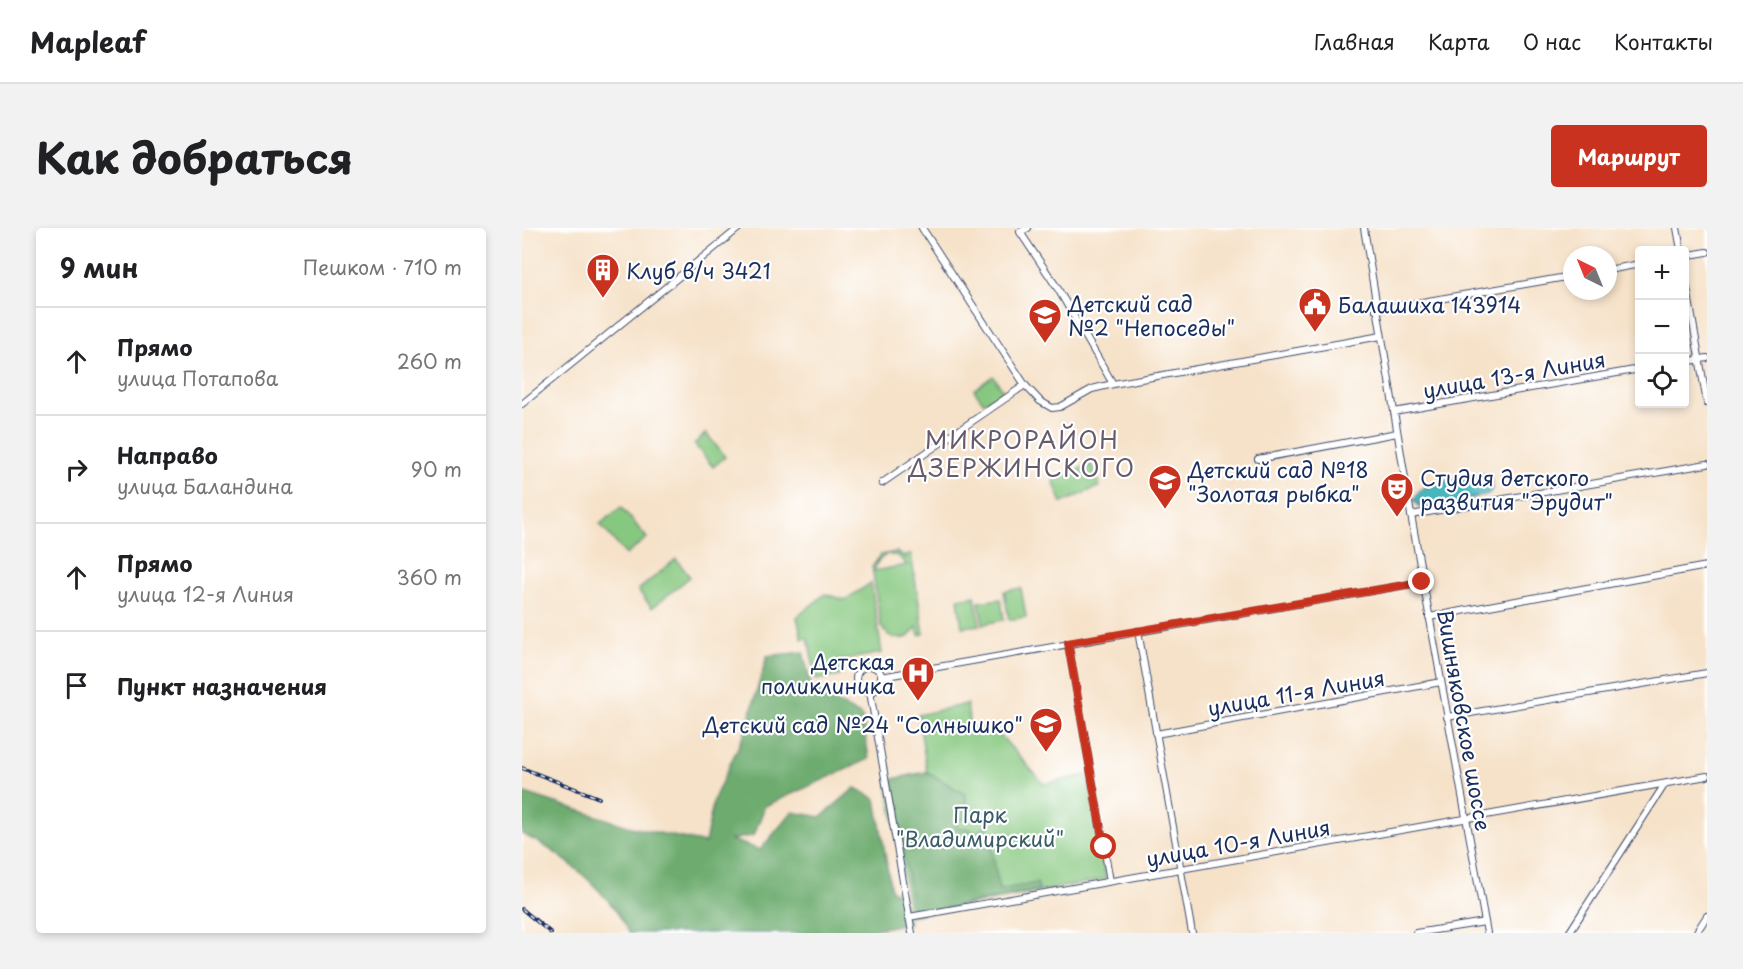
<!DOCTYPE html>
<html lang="ru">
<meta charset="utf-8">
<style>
body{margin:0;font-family:"Playpen Sans",sans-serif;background:#f2f2f2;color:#202124}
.controls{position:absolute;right:18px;top:18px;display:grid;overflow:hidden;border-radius:6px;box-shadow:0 3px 9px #0003}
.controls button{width:54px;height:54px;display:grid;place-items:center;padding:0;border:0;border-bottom:2px solid #e0e0e0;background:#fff;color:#202124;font:30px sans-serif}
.compass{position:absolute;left:1041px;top:18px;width:54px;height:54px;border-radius:50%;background:#fff;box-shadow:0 3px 9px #0003;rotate:317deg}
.stop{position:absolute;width:18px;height:18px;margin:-14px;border:4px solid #c8321e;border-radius:50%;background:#fff}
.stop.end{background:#c8321e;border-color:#fff;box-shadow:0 2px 6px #0008}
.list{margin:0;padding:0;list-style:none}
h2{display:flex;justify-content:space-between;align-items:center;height:78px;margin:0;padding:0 24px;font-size:26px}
h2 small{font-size:20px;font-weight:400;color:#757577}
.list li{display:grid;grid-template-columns:39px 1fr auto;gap:18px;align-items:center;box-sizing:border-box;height:108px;padding:0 24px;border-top:2px solid #e0e0e0}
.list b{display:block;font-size:22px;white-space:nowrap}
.list p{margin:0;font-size:20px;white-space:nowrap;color:#757577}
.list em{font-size:20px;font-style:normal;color:#757577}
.icon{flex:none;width:33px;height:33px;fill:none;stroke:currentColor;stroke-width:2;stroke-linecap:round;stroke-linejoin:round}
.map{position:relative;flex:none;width:1185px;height:705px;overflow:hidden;border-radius:6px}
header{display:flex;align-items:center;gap:36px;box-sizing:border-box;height:84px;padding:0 30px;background:#fff;border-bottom:2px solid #e0e0e0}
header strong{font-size:28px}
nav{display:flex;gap:33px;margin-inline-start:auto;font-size:21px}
.intro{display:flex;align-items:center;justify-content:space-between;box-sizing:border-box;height:144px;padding:0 36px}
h1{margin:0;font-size:42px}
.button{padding:15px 27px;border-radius:6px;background:#c8321e;color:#fff;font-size:21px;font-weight:700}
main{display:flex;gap:36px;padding:0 36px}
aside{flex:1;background:#fff;border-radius:6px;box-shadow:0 3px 9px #0003}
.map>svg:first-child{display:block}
</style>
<header>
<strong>Mapleaf</strong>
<nav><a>Главная</a><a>Карта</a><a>О нас</a><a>Контакты</a></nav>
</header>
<div class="intro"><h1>Как добраться</h1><a class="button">Маршрут</a></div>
<main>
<aside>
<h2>9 мин<small>Пешком · 710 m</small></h2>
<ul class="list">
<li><svg class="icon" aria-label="ahead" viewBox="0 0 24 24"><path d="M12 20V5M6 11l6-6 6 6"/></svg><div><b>Прямо</b><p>улица Потапова</p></div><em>260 m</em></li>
<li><svg class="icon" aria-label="right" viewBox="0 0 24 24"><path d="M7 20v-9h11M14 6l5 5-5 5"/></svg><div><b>Направо</b><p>улица Баландина</p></div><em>90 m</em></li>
<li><svg class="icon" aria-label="ahead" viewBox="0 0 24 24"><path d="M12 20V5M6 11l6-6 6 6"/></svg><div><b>Прямо</b><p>улица 12-я Линия</p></div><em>360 m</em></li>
<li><svg class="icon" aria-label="arrive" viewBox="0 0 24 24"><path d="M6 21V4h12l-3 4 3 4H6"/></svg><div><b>Пункт назначения</b></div></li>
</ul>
</aside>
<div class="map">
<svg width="1185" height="705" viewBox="0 0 1185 705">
<rect width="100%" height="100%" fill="#fff"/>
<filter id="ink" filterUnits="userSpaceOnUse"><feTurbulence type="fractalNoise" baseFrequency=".0167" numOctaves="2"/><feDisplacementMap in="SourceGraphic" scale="12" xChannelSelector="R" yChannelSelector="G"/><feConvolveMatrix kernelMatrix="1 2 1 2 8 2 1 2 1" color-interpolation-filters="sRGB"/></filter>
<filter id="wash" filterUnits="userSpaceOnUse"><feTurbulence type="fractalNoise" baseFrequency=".008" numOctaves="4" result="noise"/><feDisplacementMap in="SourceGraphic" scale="24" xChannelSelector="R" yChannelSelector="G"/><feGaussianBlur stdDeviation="1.35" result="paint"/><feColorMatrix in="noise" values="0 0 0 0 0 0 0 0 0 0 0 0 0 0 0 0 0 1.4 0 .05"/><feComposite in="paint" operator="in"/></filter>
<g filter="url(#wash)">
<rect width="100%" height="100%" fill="#f6e2c9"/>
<!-- green -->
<g fill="#87c880" stroke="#517c6f" stroke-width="1.5" fill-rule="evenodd">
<path d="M471 148 481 162 462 175 452 162Z"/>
<path d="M184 205 203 229 191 239 172 216Z"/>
<path d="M569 236 578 258 540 275 531 253Z"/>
<path d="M99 279 125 310 104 327 78 296Z"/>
<path d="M374 324 384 330 383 327 389 326 402 406 397 407 395 399 386 409C374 413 365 409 359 398L350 339 359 327ZM365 326 376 328 385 337 352 343 356 333Z"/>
<path d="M154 331 168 349 130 380 116 362Z"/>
<path d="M349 355 360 425 316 433 318 448 294 452 286 410 280 411 275 389 303 366 323 372Z"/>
<path d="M499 360 504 389 487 392 482 363Z"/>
<path d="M453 368 458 397 440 399 436 371Z"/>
<path d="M479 371 482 392 461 396 457 374Z"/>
<path d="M445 476 448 500 469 497 522 556 565 547 584 651 388 688 365 552 405 544 396 487Z"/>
</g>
<!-- forest -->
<g fill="#6dac6e" stroke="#446e66" stroke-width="1.5">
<path d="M281 424 290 461 340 488 347 531 243 578 232 607 209 612 238 622 270 584 299 589 333 560 354 571 369 662 379 667 387 695 334 705H107C89 666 39 623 0 606V564L109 599 183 615 192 571 223 504 245 428Z"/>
<path d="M405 544 443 566 448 589 434 593 436 601 443 600 454 604 466 597 477 662 515 655 517 662 391 686 371 551Z"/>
</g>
<!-- water -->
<path fill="#46b6bd" stroke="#30728e" stroke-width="1.5" d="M956 246H965L970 250V262L966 266 922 278 899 280 892 272C901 248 937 254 956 246Z"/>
</g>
<g filter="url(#ink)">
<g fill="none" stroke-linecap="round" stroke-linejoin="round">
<!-- minor casing -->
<g stroke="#3c4a6e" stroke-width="8">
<g id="minor">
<path d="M400 0 503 157 518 173 530 180 538 179 570 161 591 156 859 108"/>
<path d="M506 0 498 4 536 61 591 156"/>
<path d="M842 0 889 287 965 705"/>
<path d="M1155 0 1159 22"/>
<path d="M1162 28 1185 24"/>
<path d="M1086 42 1118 36"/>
<path d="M1162 43 1185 175"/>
<path d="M854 82 1050 48"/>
<path d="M1162 134 1185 130"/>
<path d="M0 176 217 0"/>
<path d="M872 184 1118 141"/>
<path d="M736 231 875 205"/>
<path d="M360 255 503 157"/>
<path d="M889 287 1185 236"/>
<path d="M907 389 1185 338"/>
<path d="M616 403 670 705"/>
<path d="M546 415 588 653"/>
<circle cx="347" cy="451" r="13"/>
<path d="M359 449 901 354"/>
<path d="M348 464 390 705"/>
<path d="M925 489 1185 445"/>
<path d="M634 506 919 454"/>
<path d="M387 689 1185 548"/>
<path d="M894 705 963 694"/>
<path d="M1047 705 1143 556"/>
<path d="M1174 705 1185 688"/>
</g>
</g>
<!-- minor -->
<use href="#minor" stroke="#fff" stroke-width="6"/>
<!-- rail casing -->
<g stroke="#1b2f5e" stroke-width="4">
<g id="rail">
<path d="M0 540 77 570"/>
<path d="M0 681 29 705"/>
</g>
</g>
<!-- rail -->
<use href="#rail" stroke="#fff" stroke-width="1.5" stroke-dasharray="4.5" stroke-linecap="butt"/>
</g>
</g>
<g fill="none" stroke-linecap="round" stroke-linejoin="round" filter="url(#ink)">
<!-- route -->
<path stroke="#c8321e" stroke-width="8" d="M582 619 546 415 900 354"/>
</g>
<!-- icons -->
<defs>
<g id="building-pin" transform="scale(1.725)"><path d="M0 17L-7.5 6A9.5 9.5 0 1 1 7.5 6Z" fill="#c8321e" stroke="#fff"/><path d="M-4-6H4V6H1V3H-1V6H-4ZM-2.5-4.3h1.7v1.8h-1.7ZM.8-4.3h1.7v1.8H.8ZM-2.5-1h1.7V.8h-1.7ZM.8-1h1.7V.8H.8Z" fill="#fff"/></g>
<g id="civic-pin" transform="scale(1.725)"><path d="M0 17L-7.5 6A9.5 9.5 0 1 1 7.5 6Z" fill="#c8321e" stroke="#fff"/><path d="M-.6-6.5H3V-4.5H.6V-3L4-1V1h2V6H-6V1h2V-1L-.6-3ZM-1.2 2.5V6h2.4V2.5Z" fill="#fff"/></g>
<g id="school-pin" transform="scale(1.725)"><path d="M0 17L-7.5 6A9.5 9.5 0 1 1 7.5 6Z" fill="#c8321e" stroke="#fff"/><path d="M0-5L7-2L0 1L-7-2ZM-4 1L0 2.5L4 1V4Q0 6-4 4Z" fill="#fff"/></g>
<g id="theatre-pin" transform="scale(1.725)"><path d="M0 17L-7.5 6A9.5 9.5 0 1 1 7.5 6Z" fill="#c8321e" stroke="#fff"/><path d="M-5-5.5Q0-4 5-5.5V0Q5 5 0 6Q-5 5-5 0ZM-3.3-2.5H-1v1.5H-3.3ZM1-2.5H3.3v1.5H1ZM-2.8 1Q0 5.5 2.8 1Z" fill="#fff"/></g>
<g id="hospital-pin" transform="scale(1.725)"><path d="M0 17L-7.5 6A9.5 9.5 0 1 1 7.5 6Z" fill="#c8321e" stroke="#fff"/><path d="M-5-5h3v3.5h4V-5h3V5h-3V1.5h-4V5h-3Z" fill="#fff"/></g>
</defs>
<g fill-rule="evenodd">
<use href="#building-pin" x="81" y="42"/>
<use href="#civic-pin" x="793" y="76"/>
<use href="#school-pin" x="523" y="87"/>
<use href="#school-pin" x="643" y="253"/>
<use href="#theatre-pin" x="875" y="261"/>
<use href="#hospital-pin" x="396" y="445"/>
<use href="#school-pin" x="524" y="496"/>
</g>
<g text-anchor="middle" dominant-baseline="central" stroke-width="4.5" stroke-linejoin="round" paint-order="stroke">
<!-- poi labels -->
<g font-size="21" fill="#1b2f5e" stroke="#fff" text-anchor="start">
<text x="104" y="42">Клуб в/ч 3421</text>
<text x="546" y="75">Детский сад<tspan x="546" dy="24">№2 "Непоседы"</tspan></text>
<text x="816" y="76">Балашиха 143914</text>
<text x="666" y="241">Детский сад №18<tspan x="666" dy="24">"Золотая рыбка"</tspan></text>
<text x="898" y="249">Студия детского<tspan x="898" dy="24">развития "Эрудит"</tspan></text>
<text x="373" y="433" text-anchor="end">Детская<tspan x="373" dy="24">поликлиника</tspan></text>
<text x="501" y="496" text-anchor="end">Детский сад №24 "Солнышко"</text>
</g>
<!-- street labels -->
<g font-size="21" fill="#1b2f5e" stroke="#fff">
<text transform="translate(992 146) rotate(-10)">улица 13-я Линия</text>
<text transform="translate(774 464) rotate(-10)">улица 11-я Линия</text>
<text transform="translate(943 492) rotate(80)">Вишняковское шоссе</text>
<text transform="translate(716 614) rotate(-10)">улица 10-я Линия</text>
</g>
<!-- park labels -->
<g font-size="21" fill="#3b5d68" stroke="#fff">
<text x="458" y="586">Парк<tspan x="458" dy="24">"Владимирский"</tspan></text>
</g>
<!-- quarter labels -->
<g font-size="24" letter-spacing="1.5" fill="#665b6b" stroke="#fff">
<text x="500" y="211">МИКРОРАЙОН<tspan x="500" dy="28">ДЗЕРЖИНСКОГО</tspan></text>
</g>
</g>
</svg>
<div class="controls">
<button>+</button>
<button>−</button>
<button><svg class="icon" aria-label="locate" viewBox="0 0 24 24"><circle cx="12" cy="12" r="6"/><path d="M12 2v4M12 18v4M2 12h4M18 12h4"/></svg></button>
</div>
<svg class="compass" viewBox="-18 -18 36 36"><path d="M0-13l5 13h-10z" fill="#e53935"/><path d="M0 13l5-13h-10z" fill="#757577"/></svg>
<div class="stop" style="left:582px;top:619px"></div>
<div class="stop end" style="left:900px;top:354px"></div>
</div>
</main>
